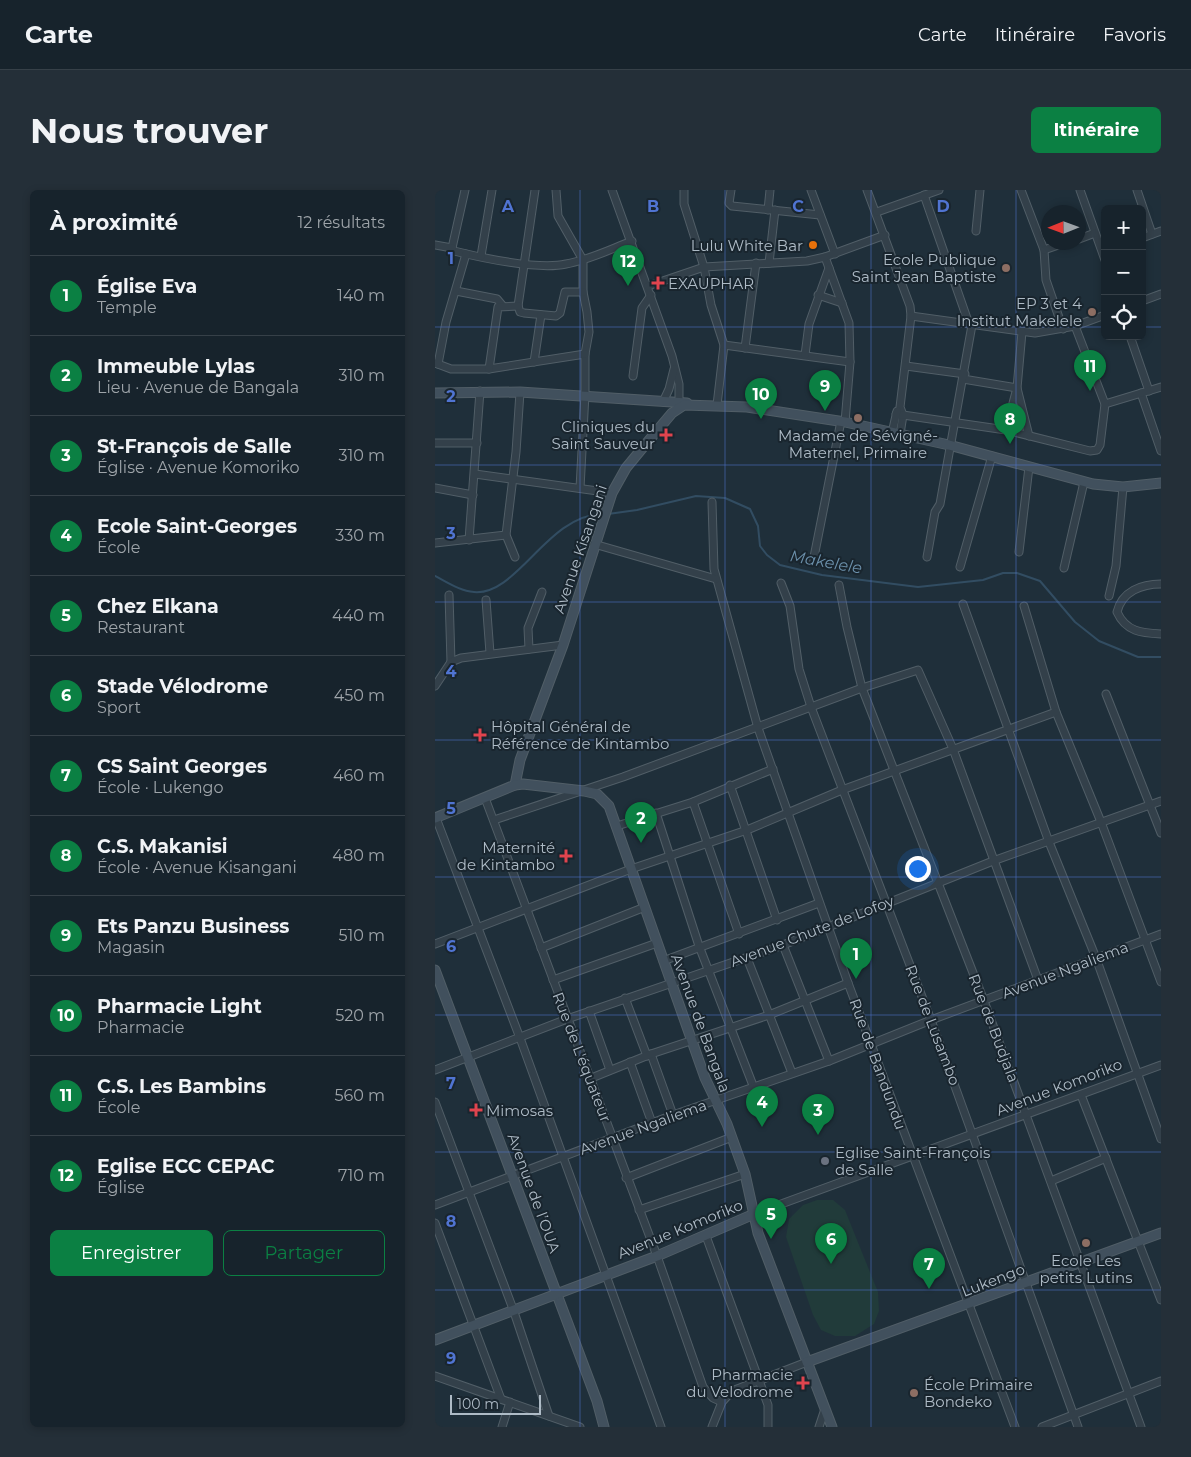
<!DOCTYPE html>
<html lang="fr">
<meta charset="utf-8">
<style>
body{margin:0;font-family:Montserrat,sans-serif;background:#242f38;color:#f1f3f6}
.controls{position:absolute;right:15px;top:15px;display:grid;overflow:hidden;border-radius:8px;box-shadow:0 2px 8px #0003}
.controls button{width:45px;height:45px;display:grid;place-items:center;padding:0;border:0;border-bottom:1px solid #364048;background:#17232c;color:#f1f3f6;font:25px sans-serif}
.compass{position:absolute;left:606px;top:15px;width:45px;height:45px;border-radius:50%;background:#17232c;box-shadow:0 2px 8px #0003;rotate:269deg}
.scale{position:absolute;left:15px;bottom:12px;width:91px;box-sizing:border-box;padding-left:5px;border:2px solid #aebbc6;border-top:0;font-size:14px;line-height:18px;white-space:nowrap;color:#aebbc6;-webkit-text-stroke:4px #19252e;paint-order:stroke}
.you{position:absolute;left:482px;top:678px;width:18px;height:18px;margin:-12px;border:4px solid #fff;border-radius:50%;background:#1a73e8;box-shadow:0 0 0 8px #1a73e833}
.badge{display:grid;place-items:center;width:32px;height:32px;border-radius:50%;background:#0b8043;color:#fff;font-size:16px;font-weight:700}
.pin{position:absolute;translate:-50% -41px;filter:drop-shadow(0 1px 2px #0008)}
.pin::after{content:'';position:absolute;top:26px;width:18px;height:15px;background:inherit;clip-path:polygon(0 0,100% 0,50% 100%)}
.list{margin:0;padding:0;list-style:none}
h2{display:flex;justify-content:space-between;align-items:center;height:65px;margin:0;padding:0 20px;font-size:21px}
h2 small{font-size:16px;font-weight:400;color:#9ea4a9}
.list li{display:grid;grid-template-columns:32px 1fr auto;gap:15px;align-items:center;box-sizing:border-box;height:80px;padding:0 20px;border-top:1px solid #364048}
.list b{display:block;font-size:19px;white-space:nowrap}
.list p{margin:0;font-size:16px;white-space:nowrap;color:#9ea4a9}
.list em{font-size:16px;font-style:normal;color:#9ea4a9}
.actions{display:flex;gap:10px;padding:15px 20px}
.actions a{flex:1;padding:11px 0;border:1px solid #0b8043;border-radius:8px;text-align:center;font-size:18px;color:#0b8043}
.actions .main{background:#0b8043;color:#fff}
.icon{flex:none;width:28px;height:28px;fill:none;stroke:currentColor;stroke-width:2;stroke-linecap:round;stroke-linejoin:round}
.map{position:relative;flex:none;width:726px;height:1237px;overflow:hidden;border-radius:8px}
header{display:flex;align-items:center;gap:30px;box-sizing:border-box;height:70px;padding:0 25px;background:#17232c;border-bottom:1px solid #364048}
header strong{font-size:24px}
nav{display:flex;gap:28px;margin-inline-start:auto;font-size:18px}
.intro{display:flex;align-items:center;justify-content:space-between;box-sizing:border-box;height:120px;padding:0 30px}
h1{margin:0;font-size:35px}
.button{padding:12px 22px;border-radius:8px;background:#0b8043;color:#fff;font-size:18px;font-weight:700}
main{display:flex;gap:30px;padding:0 30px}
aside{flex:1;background:#17232c;border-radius:8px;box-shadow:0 2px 8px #0003}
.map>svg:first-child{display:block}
</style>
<header>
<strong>Carte</strong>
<nav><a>Carte</a><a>Itinéraire</a><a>Favoris</a></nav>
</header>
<div class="intro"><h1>Nous trouver</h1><a class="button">Itinéraire</a></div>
<main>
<aside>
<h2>À proximité<small>12 résultats</small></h2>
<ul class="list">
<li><span class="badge">1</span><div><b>Église Eva</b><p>Temple</p></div><em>140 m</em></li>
<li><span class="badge">2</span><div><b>Immeuble Lylas</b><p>Lieu · Avenue de Bangala</p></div><em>310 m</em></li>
<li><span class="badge">3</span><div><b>St-François de Salle</b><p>Église · Avenue Komoriko</p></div><em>310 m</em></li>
<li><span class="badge">4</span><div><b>Ecole Saint-Georges</b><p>École</p></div><em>330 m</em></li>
<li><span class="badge">5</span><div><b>Chez Elkana</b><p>Restaurant</p></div><em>440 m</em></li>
<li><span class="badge">6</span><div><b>Stade Vélodrome</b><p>Sport</p></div><em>450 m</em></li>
<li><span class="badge">7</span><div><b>CS Saint Georges</b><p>École · Lukengo</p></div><em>460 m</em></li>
<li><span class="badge">8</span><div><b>C.S. Makanisi</b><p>École · Avenue Kisangani</p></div><em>480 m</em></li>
<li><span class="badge">9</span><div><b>Ets Panzu Business</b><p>Magasin</p></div><em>510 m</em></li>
<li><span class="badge">10</span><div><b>Pharmacie Light</b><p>Pharmacie</p></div><em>520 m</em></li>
<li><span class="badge">11</span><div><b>C.S. Les Bambins</b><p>École</p></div><em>560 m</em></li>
<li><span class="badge">12</span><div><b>Eglise ECC CEPAC</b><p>Église</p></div><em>710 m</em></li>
</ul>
<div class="actions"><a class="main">Enregistrer</a><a>Partager</a></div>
</aside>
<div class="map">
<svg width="726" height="1237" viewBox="0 0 726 1237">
<rect width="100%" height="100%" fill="#1f2f3a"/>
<!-- green -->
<path fill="#213b3a" d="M382 1010H398L410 1020 443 1102 444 1121 439 1134 420 1146H400L386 1140 378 1125 351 1047 354 1029 368 1015Z"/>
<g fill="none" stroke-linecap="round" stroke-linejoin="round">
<!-- stream -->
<g stroke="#324d62" stroke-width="2">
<path d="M173 324 202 320 261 306 290 308 315 319 323 336 325 356 332 365 345 375 387 385 483 397 548 390 568 383H582L605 391 640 432 664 451 703 467H726"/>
<path d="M0 386C12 392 25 401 39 402 82 406 112 326 166 324"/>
</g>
<!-- street casing -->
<g stroke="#515e67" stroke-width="9">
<g id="street">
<path d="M30 0 17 58 19 61C47 68 103 80 131 74 154 70 176 59 197 51"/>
<path d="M121 0 123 26 148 70V102L152 122 154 142 150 164V204L145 298"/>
<path d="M177 0 237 166 244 194V213"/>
<path d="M249 0V14L269 77 276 115 289 155 282 215"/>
<path d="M296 0 294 13 297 16 385 25"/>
<path d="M376 0 400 64"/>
<path d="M432 0 475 116 476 126 465 217 468 225 465 244"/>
<path d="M586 0 609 60 611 90 628 139"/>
<path d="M645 0 670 70"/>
<path d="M702 0 717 44"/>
<path d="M489 5 534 134"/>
<path d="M333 20 335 0"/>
<path d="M442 22 504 0"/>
<path d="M541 41 545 0"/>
<path d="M707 48 726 41"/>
<path d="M644 49 660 43"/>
<path d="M0 55 17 58"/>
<path d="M609 60 632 52"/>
<path d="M46 66 57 0"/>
<path d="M390 67 414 133 415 172 410 232"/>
<path d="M334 73 340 20"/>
<path d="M213 96 269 77 372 71 390 67 450 45"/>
<path d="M21 101 62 109 67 115"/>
<path d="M383 105 407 113"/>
<path d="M707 111 726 104"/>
<path d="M83 116 100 0"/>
<path d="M83 116 85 122 89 123 121 126 125 123 130 102H148"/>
<path d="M476 126 600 143 640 136 670 125"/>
<path d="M695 146 714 201"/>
<path d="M289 155 415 172"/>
<path d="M310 158 321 73"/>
<path d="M370 165 374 134 394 78"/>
<path d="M99 172 106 125"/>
<path d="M0 173 16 179H54L150 164"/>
<path d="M3 174 11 132 31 64"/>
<path d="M471 176 530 184"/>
<path d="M54 179 63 117 83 116"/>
<path d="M198 186 207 118 216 105"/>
<path d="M528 189 582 198 594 246"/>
<path d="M706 203 726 261"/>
<path d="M228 212 234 199 239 179"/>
<path d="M670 214 726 197"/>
<path d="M461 224 571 240 655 261 662 260 665 255 670 214 640 136"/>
<path d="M571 240 582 198 587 142"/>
<path d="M457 243 462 221"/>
<path d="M0 253H42"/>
<path d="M40 284 177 303"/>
<path d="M0 298 38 305"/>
<path d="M277 312 279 379 323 538 413 793 580 1237"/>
<path d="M34 350 45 201"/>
<path d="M0 353 71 345"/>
<path d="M159 354 281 389"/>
<path d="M584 362 594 277"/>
<path d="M80 367 71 345 81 262 85 202"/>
<path d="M492 367 500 322 505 314 537 135"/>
<path d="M378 372 406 231"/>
<path d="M525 377 557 266"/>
<path d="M629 378 649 292"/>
<path d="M346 393 355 416 364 479 376 517 496 830 643 1237"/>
<path d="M726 394C707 394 687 401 682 422 691 442 707 443 726 444"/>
<path d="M404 395 412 437 427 498 549 811 706 1237"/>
<path d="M14 405 16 472"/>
<path d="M674 406 681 376 688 297"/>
<path d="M51 410 55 463"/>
<path d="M528 414 614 652 661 768 726 949"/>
<path d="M589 416 621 522 666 632 726 792"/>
<path d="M94 459 93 438 107 402"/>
<path d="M0 496 16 472 26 468 128 455"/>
<path d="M671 504 726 643"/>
<path d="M295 595 342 730"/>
<path d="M50 608 222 1066 268 1197 278 1208 287 1212"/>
<path d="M258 612 304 744"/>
<path d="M221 623 264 756 319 898"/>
<path d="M1 628 85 848 226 1237"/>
<path d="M59 630 188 587 427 498 483 480 518 559 603 790"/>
<path d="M182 636 258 612 338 579"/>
<path d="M0 754 196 679 312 640 407 600 621 522"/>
<path d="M348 755 394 871"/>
<path d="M106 758 210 717"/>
<path d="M312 768 357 883"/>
<path d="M228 771 384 713"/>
<path d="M118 790 222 753"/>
<path d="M190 808 212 866"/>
<path d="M154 821 175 880"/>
<path d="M216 864 238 925"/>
<path d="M195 872 217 933"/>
<path d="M0 880 132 829 348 755 558 671 726 611"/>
<path d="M154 889 216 864 334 825 413 793"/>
<path d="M646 905 726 1110"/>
<path d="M0 912 78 1119 114 1226"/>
<path d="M191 988 297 947"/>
<path d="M616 991 671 968"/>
<path d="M0 1015 238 925 394 871 496 830 726 744"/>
<path d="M204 1020 310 984"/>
<path d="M319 1024 726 875"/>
<path d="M0 1033 66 1209"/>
<path d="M271 1046 333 1215V1237"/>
<path d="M0 1186 145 1237"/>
<path d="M67 1237 75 1212"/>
<path d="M277 1237 287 1212 297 1201 372 1172"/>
<path d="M384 1237 390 1219"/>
<path d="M607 1237 726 1191"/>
</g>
</g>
<!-- secondary casing -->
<g stroke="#515e67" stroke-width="11">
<g id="secondary">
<path d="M0 203 85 202 252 213"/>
<path d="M80 595 85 570 128 455 177 303 191 278 205 261 237 223 249 215 312 217 410 232 514 255 658 294 688 297 726 293"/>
<path d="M0 628 80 595 88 594 149 601 162 604 174 616 270 888 292 934 310 984 323 1043 397 1237"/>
<path d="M0 780 162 1211 169 1237"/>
<path d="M0 1150 222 1066 319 1024"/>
<path d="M372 1172 726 1043"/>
</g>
</g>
<!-- street -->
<use href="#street" stroke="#33404a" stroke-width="7"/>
<!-- secondary -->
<use href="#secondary" stroke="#41505d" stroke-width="9"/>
</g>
<!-- grid -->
<path fill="none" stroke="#5074d2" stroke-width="1" stroke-opacity="0.55" d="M145 0V1237M290 0V1237M436 0V1237M581 0V1237M0 137H670M707 137H726M0 275H726M0 412H726M0 550H726M0 687H726M0 825H726M0 962H726M0 1100H726"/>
<!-- markers -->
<circle fill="#e8710a" stroke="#19252e" stroke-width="2" cx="378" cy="55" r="5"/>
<g fill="#8d6e63" stroke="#19252e" stroke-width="2">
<circle cx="571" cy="78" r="5"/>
<circle cx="657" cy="122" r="5"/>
<circle cx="423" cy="228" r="5"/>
<circle cx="651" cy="1053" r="5"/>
<circle cx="479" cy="1203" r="5"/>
</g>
<g fill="#e0444e" stroke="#19252e" stroke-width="2">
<path d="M220.5 85.5h5v5h5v5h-5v5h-5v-5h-5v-5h5z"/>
<path d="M228.5 237.5h5v5h5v5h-5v5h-5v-5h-5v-5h5z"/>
<path d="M42.5 537.5h5v5h5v5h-5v5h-5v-5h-5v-5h5z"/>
<path d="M128.5 658.5h5v5h5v5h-5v5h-5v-5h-5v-5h5z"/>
<path d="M38.5 912.5h5v5h5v5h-5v5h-5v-5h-5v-5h5z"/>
<path d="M365.5 1185.5h5v5h5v5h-5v5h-5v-5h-5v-5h5z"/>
</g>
<circle fill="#6b7280" stroke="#19252e" stroke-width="2" cx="390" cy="971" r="5"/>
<g text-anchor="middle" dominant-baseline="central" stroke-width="4" stroke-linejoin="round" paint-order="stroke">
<!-- poi labels -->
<g font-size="15" fill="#aebbc6" stroke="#19252e" text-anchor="end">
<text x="368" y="55">Lulu White Bar</text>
<text x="561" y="69">Ecole Publique<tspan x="561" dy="17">Saint Jean Baptiste</tspan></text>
<text x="233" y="93" text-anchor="start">EXAUPHAR</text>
<text x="647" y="113">EP 3 et 4<tspan x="647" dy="17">Institut Makelele</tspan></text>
<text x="220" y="236">Cliniques du<tspan x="220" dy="17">Saint Sauveur</tspan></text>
<text x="423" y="245" text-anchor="middle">Madame de Sévigné-<tspan x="423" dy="17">Maternel, Primaire</tspan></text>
<text x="56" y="536" text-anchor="start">Hôpital Général de<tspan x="56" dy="17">Référence de Kintambo</tspan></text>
<text x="120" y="657">Maternité<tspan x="120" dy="17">de Kintambo</tspan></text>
<text x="51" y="920" text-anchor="start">Mimosas</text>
<text x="400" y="962" text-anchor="start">Eglise Saint-François<tspan x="400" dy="17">de Salle</tspan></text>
<text x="651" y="1070" text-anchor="middle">Ecole Les<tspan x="651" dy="17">petits Lutins</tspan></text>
<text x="358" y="1184">Pharmacie<tspan x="358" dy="17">du Velodrome</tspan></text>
<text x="489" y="1194" text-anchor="start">École Primaire<tspan x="489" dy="17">Bondeko</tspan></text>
</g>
<!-- street labels -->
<g font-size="15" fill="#aebbc6" stroke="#19252e">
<text transform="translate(145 359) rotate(-71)">Avenue Kisangani</text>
<text transform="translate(377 741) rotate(-21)">Avenue Chute de Lofoy</text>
<text transform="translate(630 780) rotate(-21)">Avenue Ngaliema</text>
<text transform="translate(266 833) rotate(70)">Avenue de Bangala</text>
<text transform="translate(498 835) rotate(69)">Rue de Lusambo</text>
<text transform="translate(559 838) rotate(69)">Rue de Budjala</text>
<text transform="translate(147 867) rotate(69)">Rue de L'équateur</text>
<text transform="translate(443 874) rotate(70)">Rue de Bandundu</text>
<text transform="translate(624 897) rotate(-21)">Avenue Komoriko</text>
<text transform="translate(208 937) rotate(-20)">Avenue Ngaliema</text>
<text transform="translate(99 1003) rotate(70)">Avenue de l’OUA</text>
<text transform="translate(245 1039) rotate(-22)">Avenue Komoriko</text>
<text transform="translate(558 1090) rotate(-21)">Lukengo</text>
</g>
<!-- water labels -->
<g font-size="16" font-style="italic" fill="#6c91ac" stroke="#19252e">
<text transform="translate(391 372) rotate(10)">Makelele</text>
</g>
</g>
<g font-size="16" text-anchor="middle" font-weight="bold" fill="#5074d2" stroke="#19252e" stroke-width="4" stroke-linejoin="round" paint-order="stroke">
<text x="73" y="22">A</text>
<text x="218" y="22">B</text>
<text x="363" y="22">C</text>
<text x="508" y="22">D</text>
<text x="16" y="74">1</text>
<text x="16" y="212">2</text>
<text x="16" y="349">3</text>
<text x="16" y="487">4</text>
<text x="16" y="624">5</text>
<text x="16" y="762">6</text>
<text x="16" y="899">7</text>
<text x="16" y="1037">8</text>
<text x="16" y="1174">9</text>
</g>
</svg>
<div class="controls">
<button>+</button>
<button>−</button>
<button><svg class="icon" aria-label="locate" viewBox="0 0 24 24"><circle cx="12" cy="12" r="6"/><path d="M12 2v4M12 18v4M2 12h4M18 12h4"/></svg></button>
</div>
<svg class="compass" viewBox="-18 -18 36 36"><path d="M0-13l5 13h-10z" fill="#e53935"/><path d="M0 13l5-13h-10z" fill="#9ea4a9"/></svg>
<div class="scale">100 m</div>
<div class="you"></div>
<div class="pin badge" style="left:421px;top:789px">1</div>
<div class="pin badge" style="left:206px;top:653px">2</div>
<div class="pin badge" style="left:383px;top:945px">3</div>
<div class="pin badge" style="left:327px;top:937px">4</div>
<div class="pin badge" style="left:336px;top:1049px">5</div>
<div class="pin badge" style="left:396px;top:1074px">6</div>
<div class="pin badge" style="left:494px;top:1099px">7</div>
<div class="pin badge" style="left:575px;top:254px">8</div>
<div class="pin badge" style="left:390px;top:221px">9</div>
<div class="pin badge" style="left:326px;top:229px">10</div>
<div class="pin badge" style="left:655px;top:201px">11</div>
<div class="pin badge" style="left:193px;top:96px">12</div>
</div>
</main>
